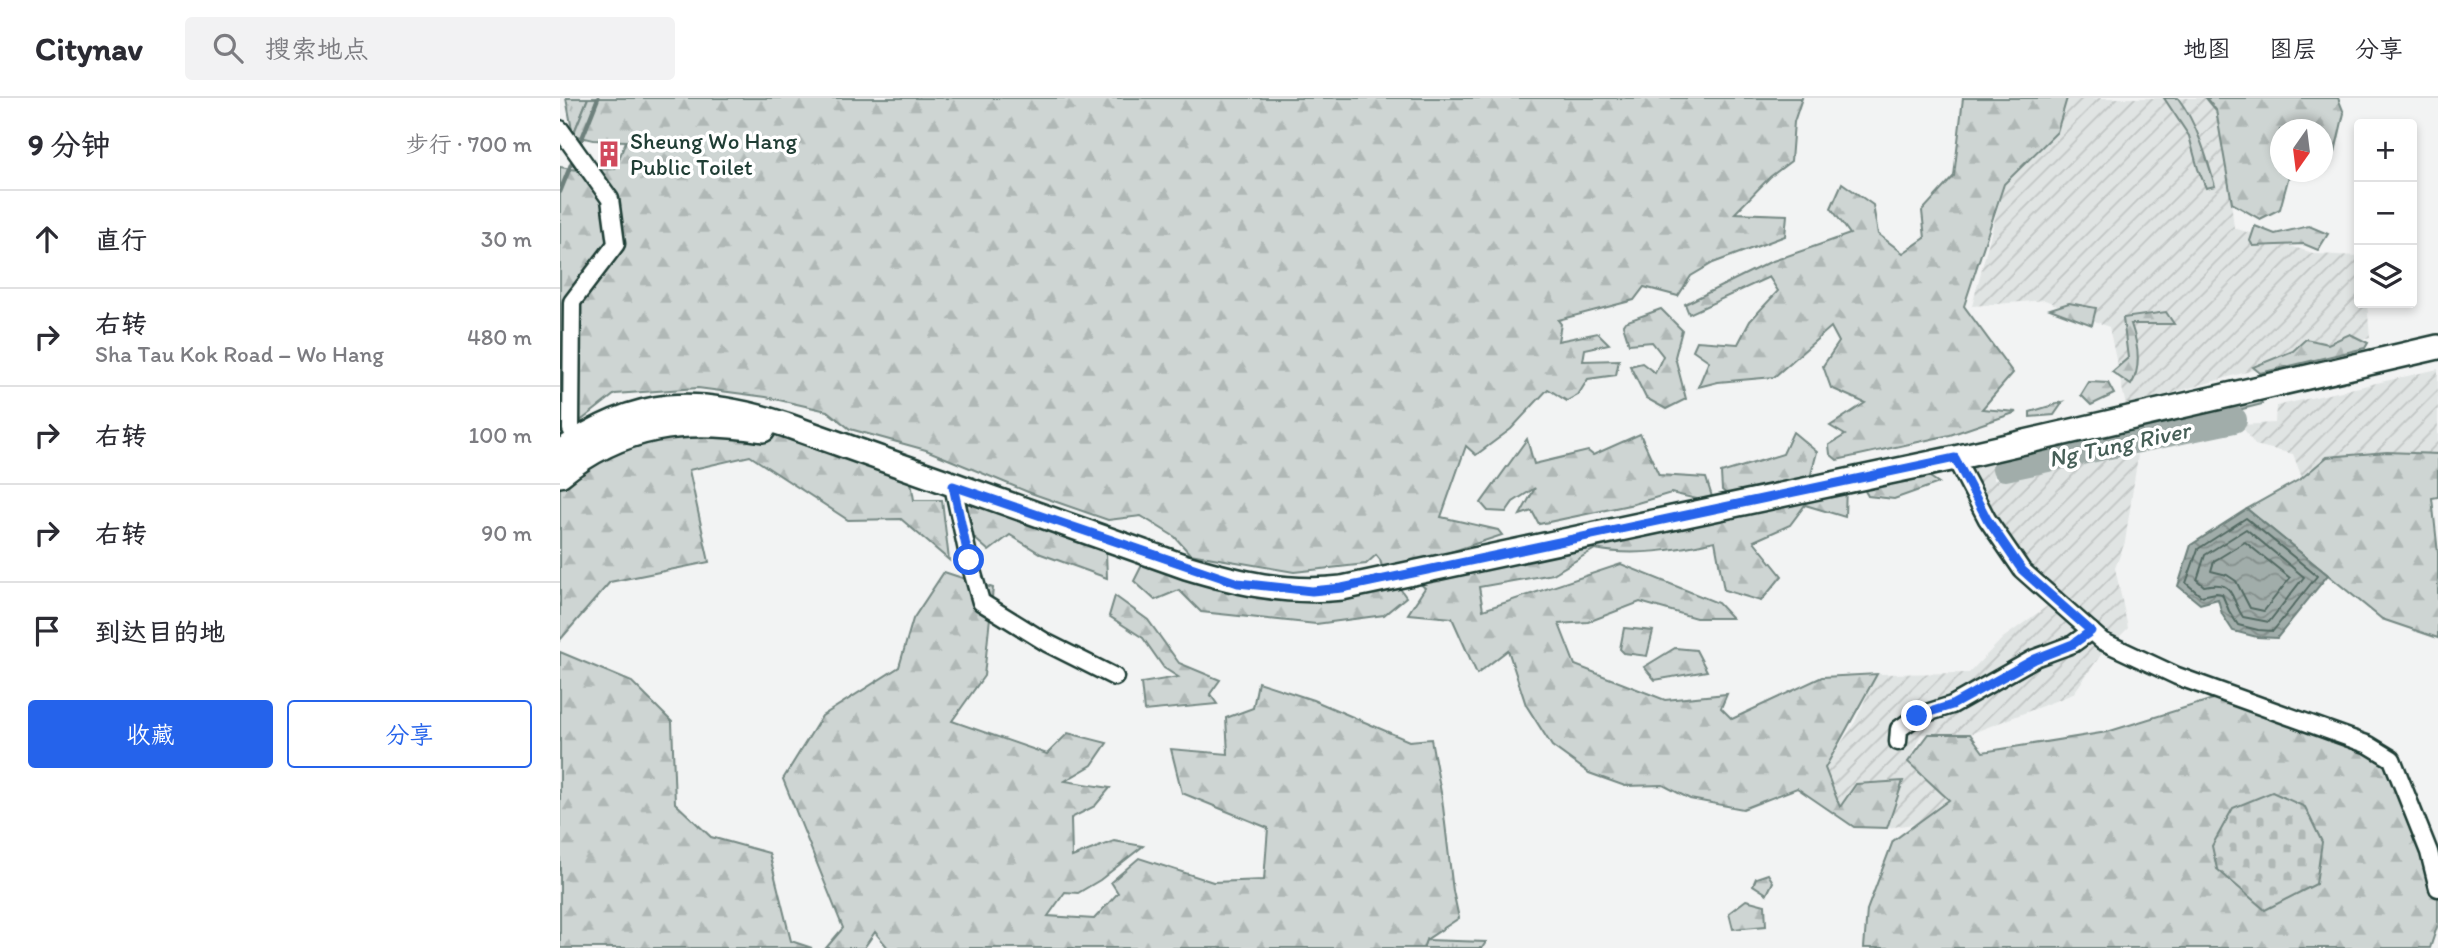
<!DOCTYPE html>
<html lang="zh">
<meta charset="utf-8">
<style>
body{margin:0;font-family:Itim,"LXGW WenKai TC",sans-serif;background:#f2f2f3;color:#2b2b33}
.controls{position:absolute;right:21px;top:21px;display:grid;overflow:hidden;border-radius:7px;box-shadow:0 4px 10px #0003}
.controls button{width:63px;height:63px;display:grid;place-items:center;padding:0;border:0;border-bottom:2px solid #e1e1e2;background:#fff;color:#2b2b33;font:35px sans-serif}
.compass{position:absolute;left:1710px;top:21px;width:63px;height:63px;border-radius:50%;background:#fff;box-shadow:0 4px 10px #0003;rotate:194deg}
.stop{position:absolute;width:21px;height:21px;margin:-16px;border:5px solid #2563eb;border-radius:50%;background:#fff}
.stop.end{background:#2563eb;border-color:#fff;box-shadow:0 2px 7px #0008}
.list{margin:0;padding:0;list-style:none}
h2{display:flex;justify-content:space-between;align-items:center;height:91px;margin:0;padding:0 28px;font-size:30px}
h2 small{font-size:23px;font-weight:400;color:#7c7c81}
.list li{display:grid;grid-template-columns:46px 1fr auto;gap:21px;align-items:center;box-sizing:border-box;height:98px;padding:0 28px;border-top:2px solid #e1e1e2}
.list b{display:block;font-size:26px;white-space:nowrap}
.list p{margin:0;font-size:23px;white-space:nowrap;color:#7c7c81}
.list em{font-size:23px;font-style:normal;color:#7c7c81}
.actions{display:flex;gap:14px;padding:21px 28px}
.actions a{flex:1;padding:16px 0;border:2px solid #2563eb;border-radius:7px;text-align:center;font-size:24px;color:#2563eb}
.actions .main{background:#2563eb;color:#fff}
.icon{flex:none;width:38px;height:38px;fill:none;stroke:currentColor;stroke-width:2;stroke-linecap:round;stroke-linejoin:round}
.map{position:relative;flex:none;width:1878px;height:850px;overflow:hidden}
header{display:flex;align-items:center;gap:42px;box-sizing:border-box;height:98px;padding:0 35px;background:#fff;border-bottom:2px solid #e1e1e2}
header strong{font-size:33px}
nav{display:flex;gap:38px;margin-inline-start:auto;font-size:24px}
.search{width:490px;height:63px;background:#f2f2f3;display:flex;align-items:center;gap:18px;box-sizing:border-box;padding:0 24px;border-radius:7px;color:#7c7c81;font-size:26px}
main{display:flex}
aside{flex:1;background:#fff}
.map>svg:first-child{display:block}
</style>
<header>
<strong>Citynav</strong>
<div class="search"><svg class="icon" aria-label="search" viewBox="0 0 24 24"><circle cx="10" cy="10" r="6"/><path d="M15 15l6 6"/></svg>搜索地点</div>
<nav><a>地图</a><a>图层</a><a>分享</a></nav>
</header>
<main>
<aside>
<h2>9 分钟<small>步行 · 700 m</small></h2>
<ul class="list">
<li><svg class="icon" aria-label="ahead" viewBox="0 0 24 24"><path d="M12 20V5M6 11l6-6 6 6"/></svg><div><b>直行</b></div><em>30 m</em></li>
<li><svg class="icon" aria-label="right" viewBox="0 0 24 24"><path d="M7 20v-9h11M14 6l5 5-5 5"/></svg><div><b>右转</b><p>Sha Tau Kok Road – Wo Hang</p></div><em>480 m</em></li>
<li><svg class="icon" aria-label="right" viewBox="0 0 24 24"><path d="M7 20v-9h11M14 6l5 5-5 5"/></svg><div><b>右转</b></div><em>100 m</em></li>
<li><svg class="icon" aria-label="right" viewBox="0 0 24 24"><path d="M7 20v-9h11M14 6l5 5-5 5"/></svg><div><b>右转</b></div><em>90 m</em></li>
<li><svg class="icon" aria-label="arrive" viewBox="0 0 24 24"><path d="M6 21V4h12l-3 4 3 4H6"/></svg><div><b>到达目的地</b></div></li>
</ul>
<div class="actions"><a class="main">收藏</a><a>分享</a></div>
</aside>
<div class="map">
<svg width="1878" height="850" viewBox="0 0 1878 850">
<defs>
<pattern id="industrial-furrows" width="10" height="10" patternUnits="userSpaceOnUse" patternTransform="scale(1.75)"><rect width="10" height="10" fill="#e0e4e3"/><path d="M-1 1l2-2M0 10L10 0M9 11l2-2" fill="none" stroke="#c0c4c3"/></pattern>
<pattern id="grass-tufts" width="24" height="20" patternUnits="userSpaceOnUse" patternTransform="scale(1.75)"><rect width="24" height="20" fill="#ced5d3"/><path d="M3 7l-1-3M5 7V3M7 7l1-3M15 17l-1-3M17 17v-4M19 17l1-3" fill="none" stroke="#b0b8b6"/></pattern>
<pattern id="forest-firs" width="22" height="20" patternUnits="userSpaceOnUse" patternTransform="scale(1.75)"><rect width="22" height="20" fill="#ced5d3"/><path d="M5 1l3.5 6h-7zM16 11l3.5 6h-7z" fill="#b0b8b6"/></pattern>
<pattern id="cemetery-stones" width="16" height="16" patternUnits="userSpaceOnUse" patternTransform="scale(1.75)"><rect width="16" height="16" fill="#ced5d3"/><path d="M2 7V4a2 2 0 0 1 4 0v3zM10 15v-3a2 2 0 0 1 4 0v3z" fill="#b0b8b6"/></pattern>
<pattern id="water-waves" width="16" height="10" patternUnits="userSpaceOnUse" patternTransform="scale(1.75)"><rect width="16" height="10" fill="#a1adaa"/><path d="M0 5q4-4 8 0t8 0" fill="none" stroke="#838e8b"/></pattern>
</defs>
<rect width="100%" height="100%" fill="#f2f3f3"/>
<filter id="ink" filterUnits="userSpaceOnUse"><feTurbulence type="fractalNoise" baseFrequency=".0143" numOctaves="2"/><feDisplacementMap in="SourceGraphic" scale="14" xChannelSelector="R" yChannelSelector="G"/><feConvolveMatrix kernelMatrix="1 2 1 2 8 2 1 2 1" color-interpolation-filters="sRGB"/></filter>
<g filter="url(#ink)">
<!-- industrial -->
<g fill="url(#industrial-furrows)">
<path d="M1507 0H1646L1662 20 1674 130 1756 156 1799 158V205H1807L1810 239 1566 308 1549 229 1485 202 1412 208 1444 86 1497 34Z"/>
<path d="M1878 271V356L1814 354 1767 359 1742 380 1733 356 1695 347 1681 327 1715 325 1716 308Z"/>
<path d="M1578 357 1565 444 1555 470 1568 530 1540 558 1513 596 1410 636H1361L1348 665 1389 701 1360 725 1327 730 1343 683 1282 715 1265 670 1295 624 1317 576 1409 575 1443 540 1490 506 1449 469 1394 375 1433 360 1434 382Z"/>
</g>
<!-- grass -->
<g fill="url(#grass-tufts)" stroke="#768984" stroke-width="2">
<path d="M6 0H28L13 37Z"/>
<path d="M866 842 926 844 922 850H863Z"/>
</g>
<!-- forest -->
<g fill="url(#forest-firs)" stroke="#768984" stroke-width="2">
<path d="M28 0H1242L1234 24 1231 63 1210 79 1175 115 1227 117 1225 138 1153 165 1131 178 1118 198 1084 189 1074 202 998 222 1001 226 998 243 1038 235 1049 246 1025 251 1023 263 1059 262 1056 277 1028 281 1018 297 1007 303 988 291 951 331 916 357 906 348 881 419 938 432 942 437 824 476 820 462 816 457 806 466 734 474 630 456 615 439 581 418 548 422 468 394 366 352 290 331 267 313 206 299 138 290 55 296 0 339V69L17 72 55 71 66 43 33 42 13 37Z"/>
<path d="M1403 0H1507L1497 34 1444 86 1404 208 1453 275 1422 311 1457 314 1390 337 1277 362 1270 356 1269 347 1285 337 1270 328 1305 305 1271 290 1263 268 1279 244 1271 229 1214 279 1158 284 1138 289 1149 263 1133 252 1137 243 1178 246 1190 223 1218 193 1209 179 1129 216 1125 206 1210 164 1290 136 1271 110 1282 85 1313 107 1318 136 1343 155 1365 140 1362 113 1394 78Z"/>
<path d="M1604 0H1618C1637 26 1646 57 1655 88L1646 90 1638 71 1629 38Z"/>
<path d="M1646 0H1778L1784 15 1775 54 1763 55 1762 32H1720V74H1730L1720 111 1700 121 1672 105 1656 12Z"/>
<path d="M1695 128 1715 136 1749 128 1768 136 1758 152 1744 146 1693 148 1690 143Z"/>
<path d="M1509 205 1536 210 1532 227 1490 211Z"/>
<path d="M1101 211 1122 232 1115 259 1126 301 1106 311 1086 300 1070 268 1082 265 1095 275 1103 258 1092 244 1069 246 1063 227 1065 224Z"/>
<path d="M1606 214 1614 226H1571C1578 246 1582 269 1571 287L1552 274 1568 260 1563 220Z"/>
<path d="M1790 236 1808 245 1805 250 1700 275 1693 269 1733 253 1746 241 1768 246Z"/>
<path d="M1529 284 1548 285 1554 296 1531 307 1521 297Z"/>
<path d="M1698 294 1702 306 1623 326 1611 325 1600 319Z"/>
<path d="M1503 304 1494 317 1470 319V314Z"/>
<path d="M156 316 350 378 354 402H382L389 462 341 421 288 422 190 358 129 372 149 464 50 484 0 542V365Z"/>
<path d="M1562 329 1594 336 1595 345 1572 338 1493 356 1477 367 1441 374 1436 364 1453 352Z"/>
<path d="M1233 334 1257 354 1250 380 1170 399 1162 392 1161 375 1223 356Z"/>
<path d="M1080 336 1099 377 1146 380 1154 405 1111 395 1074 406 979 426 972 413 960 417 975 390 953 404 946 414 928 413 921 405 967 341 974 366 1028 353 1033 357Z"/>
<path d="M1827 354 1878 356V399L1872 400 1878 455V540L1822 521 1687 411 1742 380 1767 359Z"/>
<path d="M1358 371 1379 385 1334 401 1308 398 1301 386 1334 380 1348 384 1350 373Z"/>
<path d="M1286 387 1285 419 1245 407 1230 427 1194 443 1222 478 1201 503 1164 492 1155 443C1116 452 1074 459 1035 451L993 476 919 489 923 512 1061 466 1158 505 1172 520H1136L1080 504 1028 524 999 526 1015 567 1105 602 1167 596 1161 610 1172 621 1262 579 1317 576 1265 670 1280 709 1296 686 1343 683 1327 730 1294 729 1237 690 1183 711 1130 701 1103 687 1065 688 1029 675 992 648 966 607 948 552 917 576 892 520 848 516 865 490 855 481Z"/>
<path d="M437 394 546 453 547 480 481 456 450 437 429 453 405 432 407 403Z"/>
<path d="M586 459 654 491 684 494 836 485 846 499 824 517 756 526 641 514 619 492 595 502 574 483Z"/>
<path d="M384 474 433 490 424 578 392 623 487 656 508 635 547 645 532 667 505 683 550 690 535 708 511 720 512 759 554 743 583 748 540 782 518 795 505 794 488 818 534 821 558 795 551 784 579 760 653 784 704 782 708 730 622 695 611 651 668 656 666 620 693 610 698 584 753 602 849 643 871 641 882 700 893 793 899 820 866 842 863 850H328L315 834 304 850H266L283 830 223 681 262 618 339 569 353 521Z"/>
<path d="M555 498 588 522 619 565 660 582 650 596 657 606 584 613 581 585 618 579 604 570 583 540 549 518Z"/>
<path d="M1064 530 1093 533 1087 558 1064 555 1060 551Z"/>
<path d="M1115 550 1136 552 1147 573 1095 582 1084 569Z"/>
<path d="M0 554 72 584 112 624 115 705 151 739 209 755 231 843 252 850H0Z"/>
<path d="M1669 596 1832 661 1878 789V826L1870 850H1304L1307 812 1333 743 1389 702 1348 664 1369 636H1410L1423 654 1547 634Z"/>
<path d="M1208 776 1213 784 1207 796 1193 787 1196 780Z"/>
<path d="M1186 802 1205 807 1206 828 1173 831 1169 815Z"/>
</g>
<!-- cemetery -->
<path fill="url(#cemetery-stones)" stroke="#768984" stroke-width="2" d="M1712 694 1745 709 1762 744 1756 786 1705 812 1657 771 1652 748 1673 710Z"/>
<!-- water -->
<path fill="url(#water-waves)" stroke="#6d807b" stroke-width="2" d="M1687 411 1768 477 1717 540 1697 539 1673 533 1662 516 1658 501 1640 506 1618 488 1631 447Z"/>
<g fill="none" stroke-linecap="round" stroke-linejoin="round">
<!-- shore -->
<g stroke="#536a63" stroke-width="2">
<path d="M1686 420 1757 478 1713 533 1698 532 1678 527 1669 513 1662 496 1656 495 1641 498 1626 485 1638 451Z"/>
<path d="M1686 431 1744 479 1709 524 1683 519C1669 498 1676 482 1644 488L1637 482 1645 457Z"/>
<path d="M1685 444 1730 480 1704 513 1690 510 1676 483 1667 477 1651 473 1654 463Z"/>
</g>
<!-- stream -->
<g stroke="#6d807b" stroke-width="4.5">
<path d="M19 48 38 0"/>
<path d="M0 94 14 59"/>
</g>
<!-- river -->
<path stroke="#a1adaa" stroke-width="26" d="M1445 370 1674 322"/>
<!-- street casing -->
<g stroke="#1f3d34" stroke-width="21">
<g id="street">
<path d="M0 31 50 101 56 146 12 204 11 331 22 350"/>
<path d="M1395 360 1427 421 1462 472 1542 543 1617 578 1809 647 1832 661 1869 754 1878 790"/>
<path d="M393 388 409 462 421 504 487 545 555 579"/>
<path d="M1338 644 1339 631 1357 618 1392 607 1475 560 1513 546 1531 533"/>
</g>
</g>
<!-- secondary casing -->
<g stroke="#1f3d34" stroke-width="28">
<g id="secondary">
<path d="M0 354C77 299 138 298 226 327L626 469C679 485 726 496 782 490L1395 360 1878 249"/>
<path d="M0 377C63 326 125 320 203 332"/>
</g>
</g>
<!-- street -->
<use href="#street" stroke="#fff" stroke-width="16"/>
<!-- secondary -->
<use href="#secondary" stroke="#fff" stroke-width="23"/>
</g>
</g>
<g fill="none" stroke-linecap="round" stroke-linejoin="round" filter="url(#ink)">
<!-- route -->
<path stroke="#2563eb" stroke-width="9" d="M409 462 393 388 678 485 752 493 782 490 1395 360 1427 421 1462 472 1531 533 1513 546 1475 561 1392 607 1357 618"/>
</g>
<!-- icons -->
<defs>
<g id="building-bare" transform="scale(2.1)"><path d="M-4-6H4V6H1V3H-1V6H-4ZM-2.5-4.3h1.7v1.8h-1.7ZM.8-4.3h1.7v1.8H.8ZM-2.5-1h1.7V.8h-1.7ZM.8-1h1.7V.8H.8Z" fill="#d1495b" stroke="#fff" stroke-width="2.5" paint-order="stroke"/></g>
</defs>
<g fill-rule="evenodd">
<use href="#building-bare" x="49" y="56"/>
</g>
<g text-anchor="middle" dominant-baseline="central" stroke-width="7" stroke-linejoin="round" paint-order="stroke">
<!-- poi labels -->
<g font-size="23" fill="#1f3d34" stroke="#fff" text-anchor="start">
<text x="70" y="43">Sheung Wo Hang<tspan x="70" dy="26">Public Toilet</tspan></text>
</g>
<!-- water labels -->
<g font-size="24" font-style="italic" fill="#465f57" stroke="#fff">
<text transform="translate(1559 346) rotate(-12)">Ng Tung River</text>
</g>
</g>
</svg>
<div class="controls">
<button>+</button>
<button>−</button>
<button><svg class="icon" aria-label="layers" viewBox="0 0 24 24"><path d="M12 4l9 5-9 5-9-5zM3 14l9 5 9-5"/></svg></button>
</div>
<svg class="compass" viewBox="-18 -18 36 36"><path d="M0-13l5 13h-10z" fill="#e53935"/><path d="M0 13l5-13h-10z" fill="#7c7c81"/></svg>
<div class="stop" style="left:409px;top:462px"></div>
<div class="stop end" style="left:1357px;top:618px"></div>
</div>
</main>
